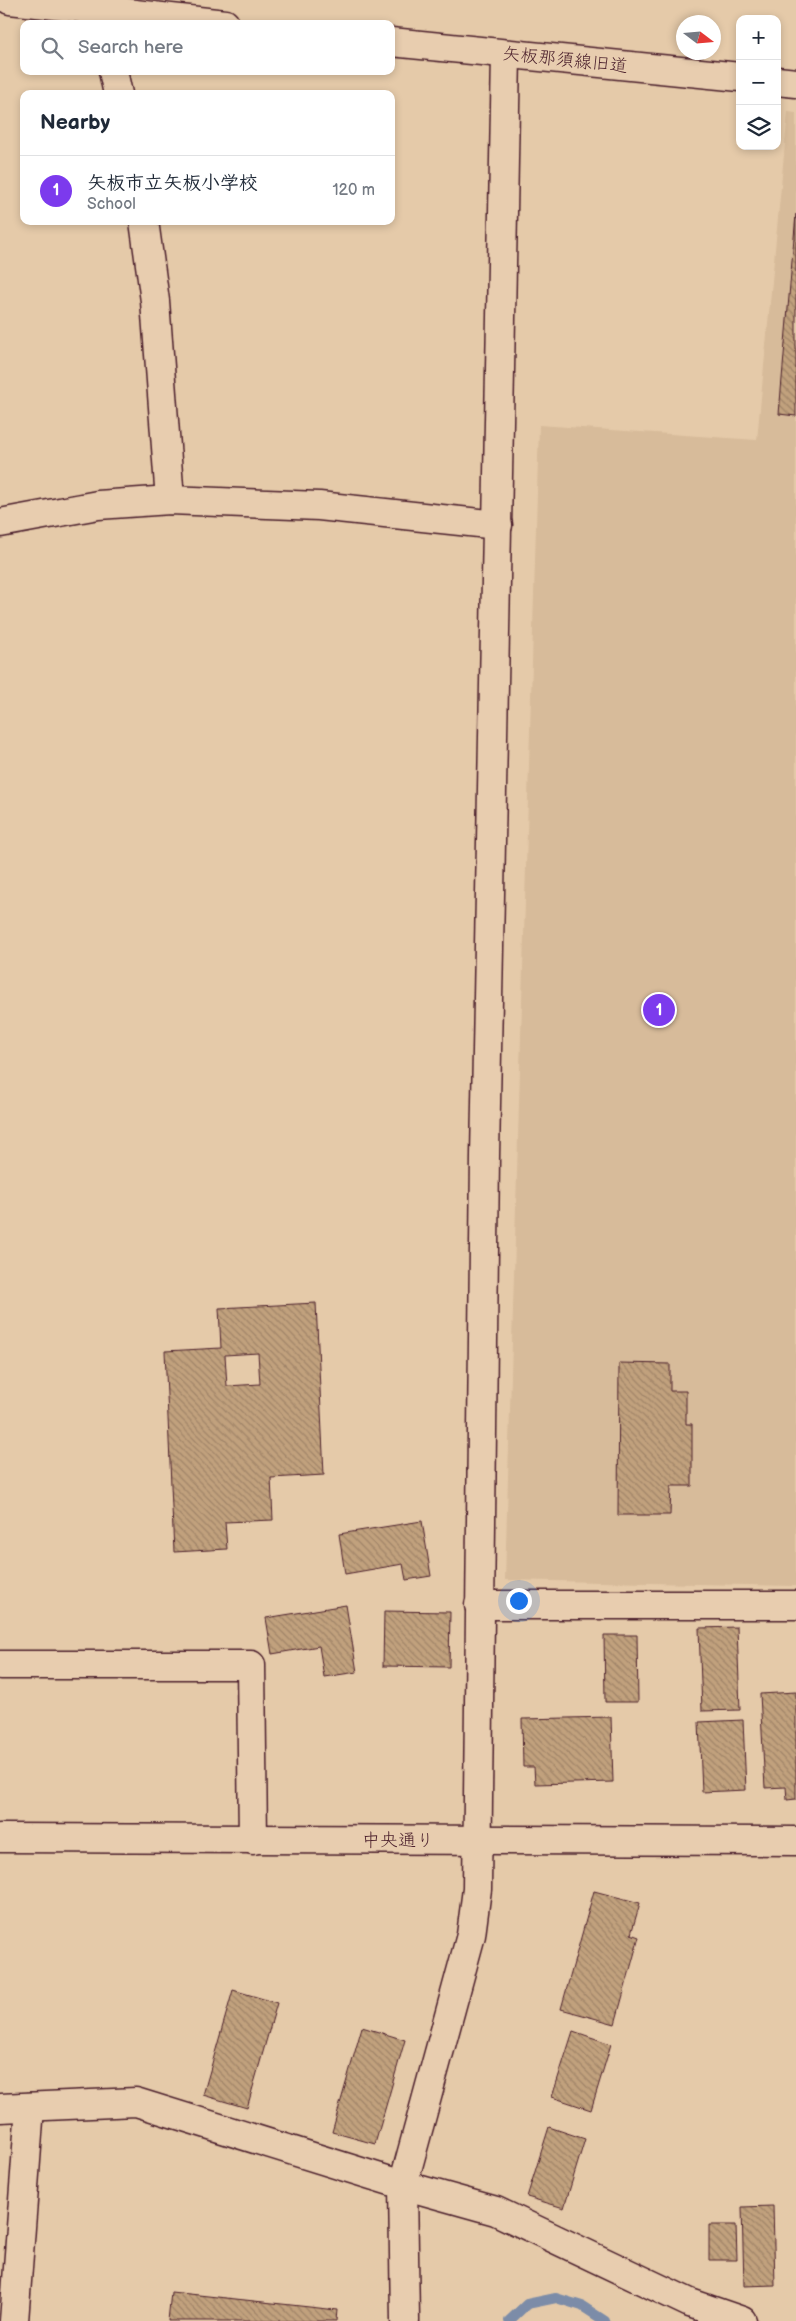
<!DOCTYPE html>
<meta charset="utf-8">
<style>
body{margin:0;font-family:"Balsamiq Sans","Klee One",sans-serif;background:#f6f6f7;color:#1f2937}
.controls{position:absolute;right:15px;top:15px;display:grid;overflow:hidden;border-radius:10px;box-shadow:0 2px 8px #0003}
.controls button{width:45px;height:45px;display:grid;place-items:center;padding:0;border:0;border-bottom:1px solid #e0e1e3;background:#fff;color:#1f2937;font:25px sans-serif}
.compass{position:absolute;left:676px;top:15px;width:45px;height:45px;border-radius:50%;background:#fff;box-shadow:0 2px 8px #0003;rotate:106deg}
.you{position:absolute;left:518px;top:1600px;width:18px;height:18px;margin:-12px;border:4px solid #fff;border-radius:50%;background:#1a73e8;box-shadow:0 0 0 8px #1a73e833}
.badge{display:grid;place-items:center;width:32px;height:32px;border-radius:50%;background:#7c3aed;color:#fff;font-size:16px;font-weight:700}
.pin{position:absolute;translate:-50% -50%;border:2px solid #fff;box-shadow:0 1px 5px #0006}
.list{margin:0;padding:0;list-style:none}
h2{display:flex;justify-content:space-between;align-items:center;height:65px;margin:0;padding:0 20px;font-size:21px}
h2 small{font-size:16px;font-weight:400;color:#747a83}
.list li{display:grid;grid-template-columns:32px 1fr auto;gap:15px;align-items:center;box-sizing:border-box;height:70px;padding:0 20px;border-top:1px solid #e0e1e3}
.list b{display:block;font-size:19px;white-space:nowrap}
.list p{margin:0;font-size:16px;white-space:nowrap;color:#747a83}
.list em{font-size:16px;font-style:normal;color:#747a83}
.icon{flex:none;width:28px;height:28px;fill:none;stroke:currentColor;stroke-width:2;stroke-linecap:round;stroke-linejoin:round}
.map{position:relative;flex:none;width:796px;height:2321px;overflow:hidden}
.search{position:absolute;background:#fff;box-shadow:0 2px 8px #0003;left:20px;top:20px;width:375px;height:55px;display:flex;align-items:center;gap:12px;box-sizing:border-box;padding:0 18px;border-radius:10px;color:#747a83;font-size:19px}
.panel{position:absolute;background:#fff;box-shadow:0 2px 8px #0003;left:20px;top:90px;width:375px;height:135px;border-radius:10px}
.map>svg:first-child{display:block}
</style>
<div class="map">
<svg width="796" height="2321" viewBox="0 0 796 2321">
<defs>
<pattern id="building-back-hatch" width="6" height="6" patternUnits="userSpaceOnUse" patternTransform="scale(1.25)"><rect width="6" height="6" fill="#c1a17d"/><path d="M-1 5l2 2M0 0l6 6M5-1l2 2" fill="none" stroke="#9f8367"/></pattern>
</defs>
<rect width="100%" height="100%" fill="#e5caa9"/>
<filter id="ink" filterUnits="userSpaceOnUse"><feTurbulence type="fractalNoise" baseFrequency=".02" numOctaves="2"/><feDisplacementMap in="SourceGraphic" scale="10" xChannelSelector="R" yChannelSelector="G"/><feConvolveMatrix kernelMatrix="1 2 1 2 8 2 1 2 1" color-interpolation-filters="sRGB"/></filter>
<g filter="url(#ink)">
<!-- built -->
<path fill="#d7bb9a" d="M788 112 796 113V1586L505 1580 539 425 757 440Z"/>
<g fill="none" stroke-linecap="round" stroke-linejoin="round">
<!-- stream -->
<path stroke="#7b8ca8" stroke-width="10" d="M509 2321 527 2304 556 2298 582 2306 605 2321"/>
</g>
<!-- building -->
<g fill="url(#building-back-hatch)" stroke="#4a1f2b" fill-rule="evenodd">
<path d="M796 214V416L779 414Z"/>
<path d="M316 1303 324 1475 271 1478 273 1520 225 1522 227 1549 174 1552 165 1351 221 1348 219 1308ZM258 1353 260 1384 227 1386 225 1355Z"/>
<path d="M619 1363 670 1364V1391H686V1424H692V1486H671L670 1515H618Z"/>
<path d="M422 1521 431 1576 406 1580 403 1564 345 1574 339 1534Z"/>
<path d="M346 1605 357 1672 324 1677 319 1646 272 1654 266 1618Z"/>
<path d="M384 1611 450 1612 449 1667 383 1666Z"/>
<path d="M737 1627 740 1710 702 1711 699 1628Z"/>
<path d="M604 1635H637L638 1702H605Z"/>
<path d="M796 1692V1799L787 1800 786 1787 765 1788 760 1694Z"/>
<path d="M611 1717 613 1782 535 1784 534 1767H523L522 1719Z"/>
<path d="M743 1720 746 1790 702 1792 699 1722Z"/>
<path d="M594 1891 640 1903 631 1934 639 1937 615 2024 561 2009Z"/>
<path d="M233 1990 277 2003 247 2108 203 2095Z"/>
<path d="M362 2027 405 2040 375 2144 332 2132Z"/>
<path d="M573 2031 611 2044 591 2110 552 2097Z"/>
<path d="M549 2127 585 2139 564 2208 527 2197Z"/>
<path d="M773 2206 775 2285 744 2286 742 2207Z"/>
<path d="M709 2225H736L737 2260H709Z"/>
<path d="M171 2292 337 2310 336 2321H168Z"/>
</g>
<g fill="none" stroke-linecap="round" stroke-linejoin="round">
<!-- street casing -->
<g stroke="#4a1f2b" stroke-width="31">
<g id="street">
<path d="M113 71 118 94"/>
<path d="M144 221 155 301 170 500"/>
<path d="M0 523 98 505 170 500 319 506 498 525"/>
<path d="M479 1605H796"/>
<path d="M0 1665H251L253 1840"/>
<path d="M0 2108 136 2102 403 2185 496 2211 690 2303 742 2321"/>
<path d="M403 2185 405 2321"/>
<path d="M14 2321 30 2107"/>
</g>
</g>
<!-- secondary casing -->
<g stroke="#4a1f2b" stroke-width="31">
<g id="secondary">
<path d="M10 0 225 24"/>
<path d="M391 42 740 77"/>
<path d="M777 81 796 83"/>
<path d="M0 1838 796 1841"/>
<path d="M403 2185 471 1935 477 1889 485 1156 506 55"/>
</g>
</g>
<!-- street -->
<use href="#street" stroke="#e8cdaf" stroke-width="28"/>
<!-- secondary -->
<use href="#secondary" stroke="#e8cdaf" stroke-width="28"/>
</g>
</g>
<g text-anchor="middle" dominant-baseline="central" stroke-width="4.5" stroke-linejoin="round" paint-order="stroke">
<!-- street labels -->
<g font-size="18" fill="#4a1f2b" stroke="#e8cdaf">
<text transform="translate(565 60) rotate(6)">矢板那須線旧道</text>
<text x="398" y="1840">中央通り</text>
</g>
</g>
</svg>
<div class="controls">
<button>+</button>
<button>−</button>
<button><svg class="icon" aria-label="layers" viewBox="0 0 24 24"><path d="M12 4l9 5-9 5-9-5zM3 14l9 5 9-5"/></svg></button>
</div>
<svg class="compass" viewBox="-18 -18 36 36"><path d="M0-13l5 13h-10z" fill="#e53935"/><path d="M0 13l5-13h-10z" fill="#747a83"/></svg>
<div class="you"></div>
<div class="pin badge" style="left:659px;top:1010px">1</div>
<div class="search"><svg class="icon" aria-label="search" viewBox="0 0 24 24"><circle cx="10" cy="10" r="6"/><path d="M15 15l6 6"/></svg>Search here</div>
<section class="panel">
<h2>Nearby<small></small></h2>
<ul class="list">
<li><span class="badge">1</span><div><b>矢板市立矢板小学校</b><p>School</p></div><em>120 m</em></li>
</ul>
</section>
</div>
